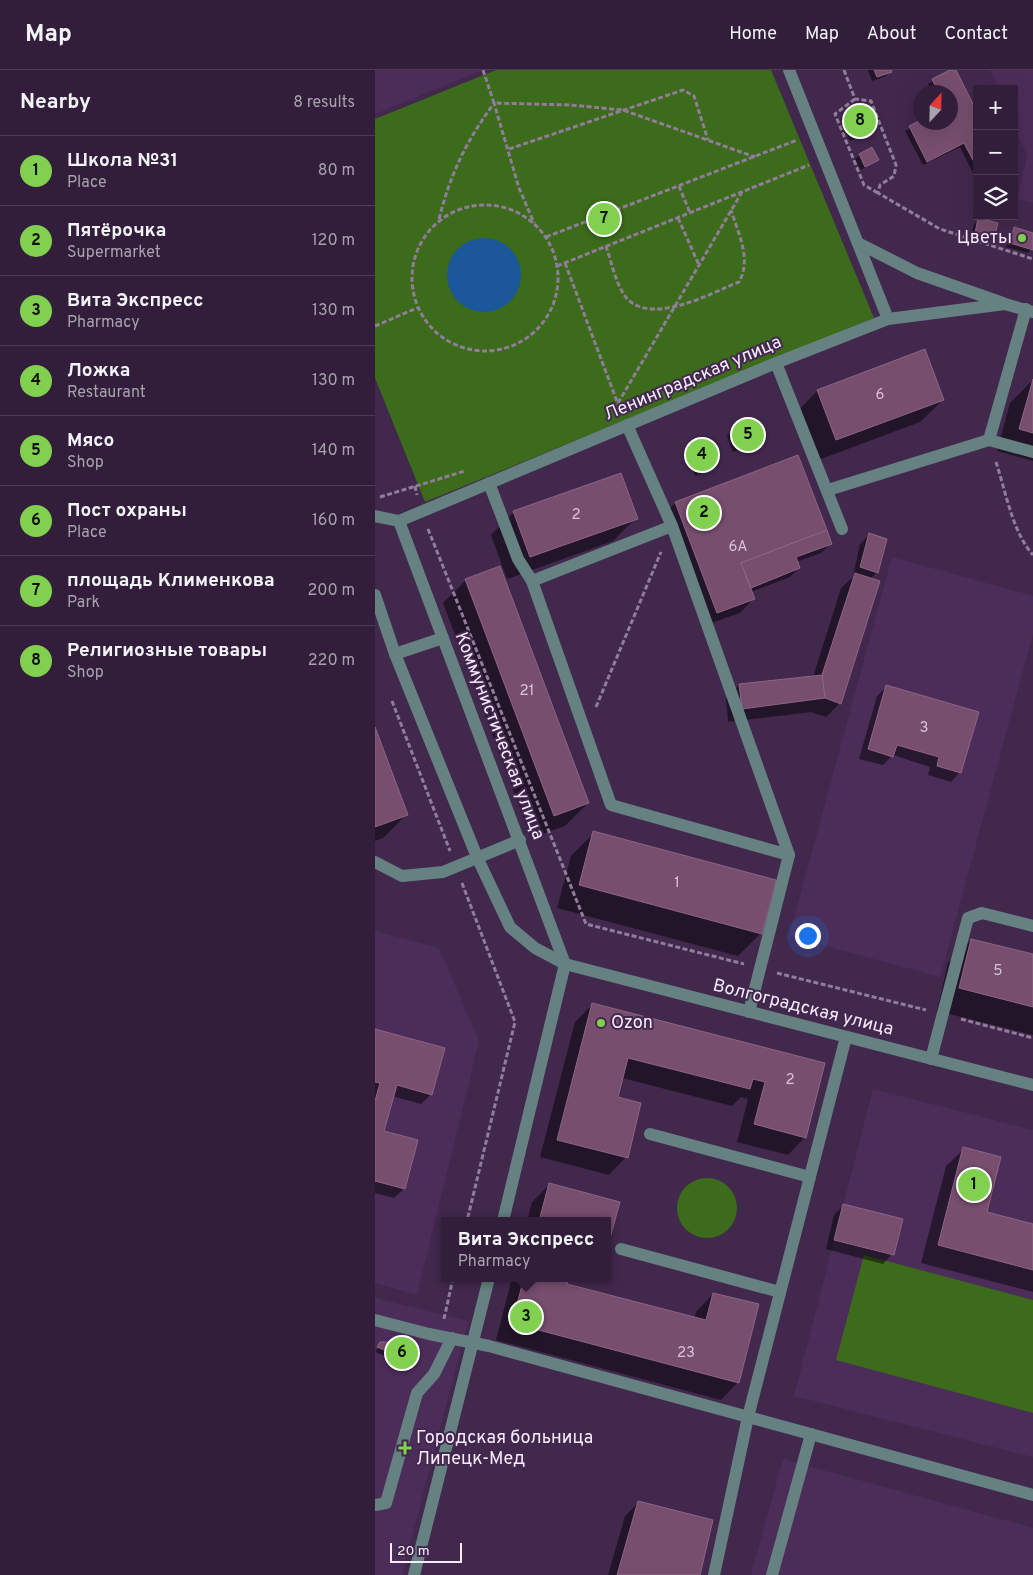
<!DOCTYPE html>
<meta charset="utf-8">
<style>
body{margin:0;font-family:Overpass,sans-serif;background:#3a2742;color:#f1f3f6}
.controls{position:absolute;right:15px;top:15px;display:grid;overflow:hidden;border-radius:0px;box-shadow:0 5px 20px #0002}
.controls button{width:45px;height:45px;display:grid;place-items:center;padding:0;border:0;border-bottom:1px solid #4d3c54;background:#321e3a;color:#f1f3f6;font:25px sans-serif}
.compass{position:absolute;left:538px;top:15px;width:45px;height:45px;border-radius:50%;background:#321e3a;box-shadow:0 5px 20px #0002;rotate:22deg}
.scale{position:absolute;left:15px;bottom:12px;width:72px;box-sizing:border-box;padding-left:5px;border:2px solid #f8ebfe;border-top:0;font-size:14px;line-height:18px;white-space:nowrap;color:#f8ebfe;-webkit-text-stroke:4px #42284d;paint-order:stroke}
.you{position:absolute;left:432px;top:865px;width:18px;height:18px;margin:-12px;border:4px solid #fff;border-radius:50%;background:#1a73e8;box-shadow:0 0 0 8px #1a73e833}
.badge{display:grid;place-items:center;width:32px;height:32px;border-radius:50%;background:#81d050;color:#111;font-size:16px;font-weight:700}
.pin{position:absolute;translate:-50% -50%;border:2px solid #fff;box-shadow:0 1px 5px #0006}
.popup{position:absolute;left:66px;top:1147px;width:170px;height:65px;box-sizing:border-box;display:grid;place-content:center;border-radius:0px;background:#321e3a;filter:drop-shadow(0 1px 4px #0005);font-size:16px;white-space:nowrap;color:#a8a2af}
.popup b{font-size:19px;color:#f1f3f6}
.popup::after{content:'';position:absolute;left:50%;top:100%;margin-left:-10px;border:10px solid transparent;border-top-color:#321e3a}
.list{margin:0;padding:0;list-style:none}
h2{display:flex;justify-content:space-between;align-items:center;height:65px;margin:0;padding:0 20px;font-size:21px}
h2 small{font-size:16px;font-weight:400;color:#a8a2af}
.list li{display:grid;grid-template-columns:32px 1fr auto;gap:15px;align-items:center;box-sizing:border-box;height:70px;padding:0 20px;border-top:1px solid #4d3c54}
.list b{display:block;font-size:19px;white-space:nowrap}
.list p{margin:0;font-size:16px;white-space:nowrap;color:#a8a2af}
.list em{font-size:16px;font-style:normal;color:#a8a2af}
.icon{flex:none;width:28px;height:28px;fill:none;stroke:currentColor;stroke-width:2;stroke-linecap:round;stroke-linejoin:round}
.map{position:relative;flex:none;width:658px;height:1505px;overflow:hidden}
header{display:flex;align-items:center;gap:30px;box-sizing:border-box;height:70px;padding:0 25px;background:#321e3a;border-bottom:1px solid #4d3c54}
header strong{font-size:24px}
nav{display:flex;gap:28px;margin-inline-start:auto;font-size:18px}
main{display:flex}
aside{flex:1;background:#321e3a}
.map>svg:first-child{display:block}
</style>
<header>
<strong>Map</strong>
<nav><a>Home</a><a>Map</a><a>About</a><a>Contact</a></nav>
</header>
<main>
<aside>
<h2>Nearby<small>8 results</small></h2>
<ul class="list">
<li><span class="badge">1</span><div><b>Школа №31</b><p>Place</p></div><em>80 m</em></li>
<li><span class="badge">2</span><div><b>Пятёрочка</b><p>Supermarket</p></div><em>120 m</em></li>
<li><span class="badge">3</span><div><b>Вита Экспресс</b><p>Pharmacy</p></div><em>130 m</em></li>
<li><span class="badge">4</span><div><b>Ложка</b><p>Restaurant</p></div><em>130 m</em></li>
<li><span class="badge">5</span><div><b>Мясо</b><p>Shop</p></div><em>140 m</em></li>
<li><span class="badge">6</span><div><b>Пост охраны</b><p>Place</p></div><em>160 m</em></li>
<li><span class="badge">7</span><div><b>площадь Клименкова</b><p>Park</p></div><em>200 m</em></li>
<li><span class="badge">8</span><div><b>Религиозные товары</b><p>Shop</p></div><em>220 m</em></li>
</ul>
</aside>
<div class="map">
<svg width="658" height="1505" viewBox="0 0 658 1505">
<rect width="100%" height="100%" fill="#42284d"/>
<!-- built -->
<g fill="#4c2d59">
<path d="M0 0H108L0 44Z"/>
<path d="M615 0H658V133L642 129 652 86 639 55V19H624Z"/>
<path d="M517 487 658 526V564L565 907 414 866Z"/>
<path d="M0 861 64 878 104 971 42 1225 0 1213Z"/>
<path d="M498 1019 658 1060V1387L419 1326Z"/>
<path d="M0 1228 93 1251 27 1505H0Z"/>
<path d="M408 1389 658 1458V1505H376Z"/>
</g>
<!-- green -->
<g fill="#3c6b1c">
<path d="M121 0H396L499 248 50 432 0 308V49Z"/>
<circle cx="332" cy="1138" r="30"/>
<path d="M489 1185 658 1230V1343L461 1290Z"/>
</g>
<!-- water -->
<circle fill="#1d579b" cx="109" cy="205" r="37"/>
<!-- shadow -->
<g fill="#0007">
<path d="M493 0H515L516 1 511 6 497 11Z"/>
<path d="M578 0 602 45V106L600 107 585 77 548 95 530 61 546 52H576V22H557L553 14Z"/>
<path d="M471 44 499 59 494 63 475 71 466 49Z"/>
<path d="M485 85 502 90 486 100 480 89Z"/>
<path d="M604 150 618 167 613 172 596 167 599 154Z"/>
<path d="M640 159 658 164V176L653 183 631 177 635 163Z"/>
<path d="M658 310V391L622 381 635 333Z"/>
<path d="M442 321 568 330 545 352 438 392 420 344Z"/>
<path d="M356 362 388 369 383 373 358 382 352 366Z"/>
<path d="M314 375 339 396 334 400 320 406 310 379Z"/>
<path d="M300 433 456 473 446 483 421 492 424 498 415 507 376 522 378 529 365 543 328 556 287 446Z"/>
<path d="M139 442 261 448 238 471 132 509 116 465Z"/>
<path d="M494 465 502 502 495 509 465 633 451 647 436 642 353 652 351 629 364 615 438 607 466 518 478 507 485 474Z"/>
<path d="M91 510 213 733 190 756 156 768 68 533Z"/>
<path d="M511 617 585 702 576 712 553 705 555 697 518 685 508 695 484 689 502 626Z"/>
<path d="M0 661 31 745 8 768 0 771Z"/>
<path d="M219 763 386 863 363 886 182 838 196 786Z"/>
<path d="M596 870 658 886V965L562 941 573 893Z"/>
<path d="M217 935 449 994 430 1067 413 1085 362 1072 373 1029 366 1027 357 1036 247 1008 242 1028 251 1087 234 1105 165 1087 200 952Z"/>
<path d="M0 960 56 1024 46 1034 17 1026 7 1062 42 1071 29 1119 19 1128 0 1123Z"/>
<path d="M589 1079 610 1143 658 1156V1222L546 1193 571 1096Z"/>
<path d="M174 1115 232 1151H152L157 1132Z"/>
<path d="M469 1135 517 1184 508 1194 451 1179 459 1145Z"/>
<path d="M137 1208H192L191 1214 319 1249 321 1242 338 1224 363 1312 346 1330 121 1270Z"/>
<path d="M6 1273 39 1291 34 1295 0 1282Z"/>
<path d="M264 1432 323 1505H233L250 1446Z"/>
</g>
<!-- building -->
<g fill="#774e6e" stroke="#8f6485">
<path d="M499 0H516L517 2 502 7Z"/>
<path d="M575 0H581L602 42V98L589 73 552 92 534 56 546 50V52H576V22H563L557 9Z"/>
<path d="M491 35 500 59 480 67 470 43Z"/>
<path d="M497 77 504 90 490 97 484 84Z"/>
<path d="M603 148 623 153 619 168 600 163Z"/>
<path d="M639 157 658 163V180L635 173Z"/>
<path d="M550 279 569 330 461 370 442 320Z"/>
<path d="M658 309V363L644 359Z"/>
<path d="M383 351 389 369 362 379 356 361Z"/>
<path d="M329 368 340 396 324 402 313 374Z"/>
<path d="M423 385 452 460 366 493 380 529 342 543 300 432Z"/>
<path d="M246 403 263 449 155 487 138 441Z"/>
<path d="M452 460 457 474 421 487 425 498 376 518 366 493Z"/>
<path d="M494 463 512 469 503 503 485 497Z"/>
<path d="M125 496 214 733 179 746 90 509Z"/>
<path d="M480 503 505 511 466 634 450 628 447 605Z"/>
<path d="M447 605 450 628 367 639 364 614Z"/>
<path d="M511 615 604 642 586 703 562 696 564 687 522 675 518 687 493 679Z"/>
<path d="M0 657 33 745 0 757Z"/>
<path d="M218 761 401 810 387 864 204 815Z"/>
<path d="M596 869 658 884V937L584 918Z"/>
<path d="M217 933 450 993 431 1068 379 1054 390 1012 378 1009 375 1019 253 988 243 1027 266 1033 253 1088 182 1070Z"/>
<path d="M0 959 70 978 57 1025 22 1015 9 1061 43 1070 30 1119 0 1111V1031L5 1013 0 1012Z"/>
<path d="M588 1077 626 1087 612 1142 658 1154V1200L563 1175Z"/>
<path d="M174 1113 245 1132 232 1179V1151H164Z"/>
<path d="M468 1134 528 1149 519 1185 459 1170Z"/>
<path d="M149 1208H194L192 1214 331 1250 338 1223 384 1234 364 1313 137 1253Z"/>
<path d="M5 1272H33L40 1288V1292L2 1277Z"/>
<path d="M263 1431 338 1450 325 1505H242Z"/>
</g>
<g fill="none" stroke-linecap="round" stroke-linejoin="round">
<!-- path -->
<g stroke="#917d9a" stroke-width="3" stroke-dasharray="5 2.5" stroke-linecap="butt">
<path d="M108 0 119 33 195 35 248 40 380 87"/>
<path d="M469 0 480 29 496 31 521 95 519 106 505 115 503 123 565 159 658 189"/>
<path d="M480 29 460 44 489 115 503 123"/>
<path d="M134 79 308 20 319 26 333 70"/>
<path d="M304 116 315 143"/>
<circle cx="110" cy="208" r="73"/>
<path d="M303 148 324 195"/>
<path d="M64 149C76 102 91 72 119 33L144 118 159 153"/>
<path d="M171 167 422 70"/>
<path d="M231 176C236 191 240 210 248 223 270 260 336 223 364 212 377 189 363 163 356 140"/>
<path d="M190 193 243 334"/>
<path d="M182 196 434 95"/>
<path d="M0 256 42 238"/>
<path d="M243 333 367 122"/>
<path d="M621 392C631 422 637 461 658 485"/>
<path d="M40 416 42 425"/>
<path d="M5 427 90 401"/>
<path d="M53 459 211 854 369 894"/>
<path d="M17 631 75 781"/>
<path d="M221 637 286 482"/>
<path d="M87 813 140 952 92 1151"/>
<path d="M402 903 551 940"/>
<path d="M586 949 658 968"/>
<path d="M69 1249 78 1208"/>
</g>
<!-- minor -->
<g stroke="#658181" stroke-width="12">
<path d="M414 0 513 249"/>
<path d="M485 174 542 203 628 233"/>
<path d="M401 293 467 459"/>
<path d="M252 355 297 456 414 785 374 942"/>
<path d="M614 370 658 382"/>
<path d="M114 413 143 489 157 511"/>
<path d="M453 420 614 370 651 239"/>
<path d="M0 446 24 451 401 293 513 249 630 234 658 242"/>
<path d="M24 451 190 894 128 1151"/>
<path d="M297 456 157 511 236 735 414 785"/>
<path d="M0 525 20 584 102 787 135 857 160 878 190 894 658 1015"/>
<path d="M20 584 68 568"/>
<path d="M0 792 27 806 68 802 145 770"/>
<path d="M556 989 593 848 607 843 658 856"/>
<path d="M275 1064 435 1107"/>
<path d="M246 1179 405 1222"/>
<path d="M0 1250 54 1264 114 1276 658 1425"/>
<path d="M0 1435 11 1433 42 1323 59 1304 77 1268"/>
<path d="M39 1505 114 1208"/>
<path d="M339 1505 373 1347 471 967"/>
<path d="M397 1505 436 1364"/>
</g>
</g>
<!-- markers -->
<g fill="#81d050" stroke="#42284d" stroke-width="2">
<circle cx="647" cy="168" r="5"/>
<circle cx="226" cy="953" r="5"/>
<path d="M27.5 1370.5h5v5h5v5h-5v5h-5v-5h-5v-5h5z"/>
</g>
<g text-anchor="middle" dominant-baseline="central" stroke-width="4" stroke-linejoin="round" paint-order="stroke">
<!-- number labels -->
<g font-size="15" fill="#d8c4da">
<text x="505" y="325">6</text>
<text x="201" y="445">2</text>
<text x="363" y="477">6А</text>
<text x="152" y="621">21</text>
<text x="549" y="658">3</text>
<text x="302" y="813">1</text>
<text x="623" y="901">5</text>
<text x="415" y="1010">2</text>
<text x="311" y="1283">23</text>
</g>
<!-- poi labels -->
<g font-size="18" fill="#f8ebfe" stroke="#42284d" text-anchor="start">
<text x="637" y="168" text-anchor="end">Цветы</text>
<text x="236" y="953">Ozon</text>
<text x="41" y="1368">Городская больница<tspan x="41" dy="21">Липецк-Мед</tspan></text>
</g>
<!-- street labels -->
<g font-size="18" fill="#f8ebfe" stroke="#42284d">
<text transform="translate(318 309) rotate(-23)">Ленинградская улица</text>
<text transform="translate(124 666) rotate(69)">Коммунистическая улица</text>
<text transform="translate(428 938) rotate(14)">Волгоградская улица</text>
</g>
</g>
</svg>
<div class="controls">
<button>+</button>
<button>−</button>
<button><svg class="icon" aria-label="layers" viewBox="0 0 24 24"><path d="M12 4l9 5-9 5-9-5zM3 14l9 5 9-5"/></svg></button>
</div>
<svg class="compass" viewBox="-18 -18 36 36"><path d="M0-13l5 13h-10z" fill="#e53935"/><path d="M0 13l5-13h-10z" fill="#a8a2af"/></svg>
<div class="scale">20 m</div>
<div class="you"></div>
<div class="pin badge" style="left:599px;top:1115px">1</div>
<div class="pin badge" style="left:329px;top:443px">2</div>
<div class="pin badge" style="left:151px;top:1247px">3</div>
<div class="popup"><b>Вита Экспресс</b>Pharmacy</div>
<div class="pin badge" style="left:327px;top:385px">4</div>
<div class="pin badge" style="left:373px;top:365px">5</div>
<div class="pin badge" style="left:27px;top:1283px">6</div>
<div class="pin badge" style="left:229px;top:149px">7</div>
<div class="pin badge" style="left:485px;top:51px">8</div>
</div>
</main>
